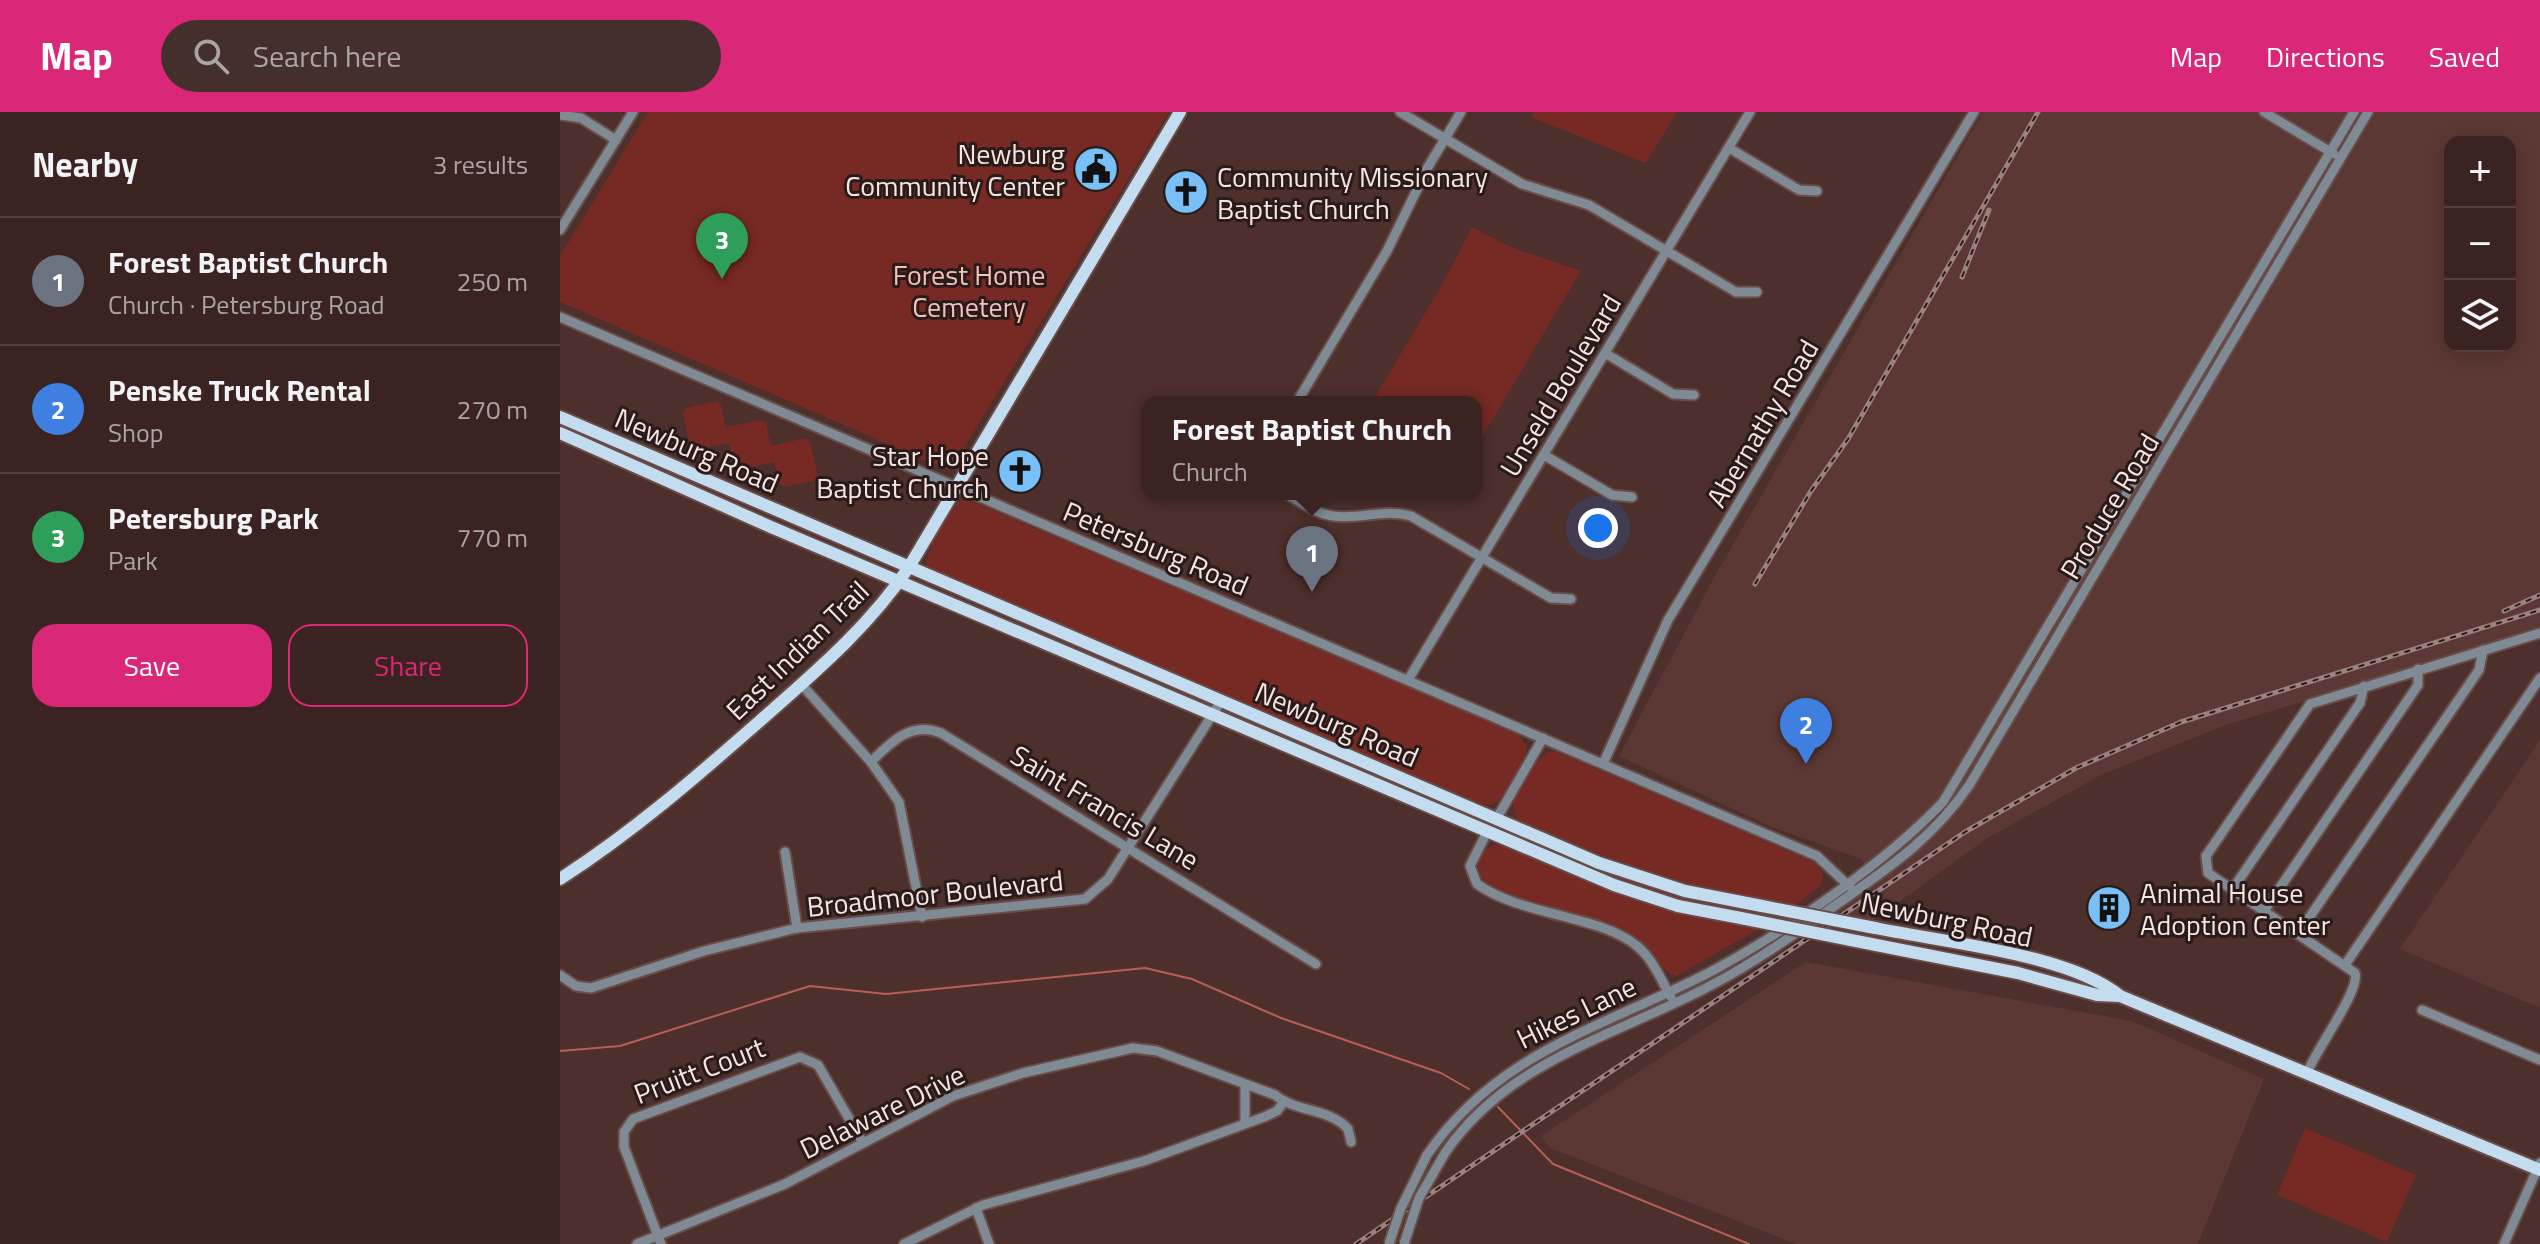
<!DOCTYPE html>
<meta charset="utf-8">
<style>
body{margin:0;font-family:"Titillium Web",sans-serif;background:#452f2d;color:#f1f3f6}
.controls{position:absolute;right:24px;top:24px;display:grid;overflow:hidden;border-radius:16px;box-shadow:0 4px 20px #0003}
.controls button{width:72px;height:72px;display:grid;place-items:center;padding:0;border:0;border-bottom:2px solid #54403e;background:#3a2320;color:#f1f3f6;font:40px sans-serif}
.you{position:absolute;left:1038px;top:416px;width:28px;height:28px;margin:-20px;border:6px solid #fff;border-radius:50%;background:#1a73e8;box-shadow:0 0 0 12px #1a73e833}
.badge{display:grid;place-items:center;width:52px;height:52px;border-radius:50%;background:#db2777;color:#fff;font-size:26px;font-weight:700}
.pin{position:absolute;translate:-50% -66px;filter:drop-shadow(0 2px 4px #0008)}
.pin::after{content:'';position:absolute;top:42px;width:28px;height:24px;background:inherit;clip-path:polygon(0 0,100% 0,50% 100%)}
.popup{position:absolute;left:582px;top:284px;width:340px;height:104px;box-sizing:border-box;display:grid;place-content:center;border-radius:16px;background:#3a2320;filter:drop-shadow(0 2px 6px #0005);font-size:26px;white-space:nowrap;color:#aba4a5}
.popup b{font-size:30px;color:#f1f3f6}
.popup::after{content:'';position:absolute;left:50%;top:100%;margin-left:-16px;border:16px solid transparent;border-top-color:#3a2320}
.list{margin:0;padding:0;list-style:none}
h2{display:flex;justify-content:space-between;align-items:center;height:104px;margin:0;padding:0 32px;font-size:34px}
h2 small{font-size:26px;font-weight:400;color:#aba4a5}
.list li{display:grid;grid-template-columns:52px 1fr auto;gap:24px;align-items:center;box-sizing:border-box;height:128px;padding:0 32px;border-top:2px solid #54403e}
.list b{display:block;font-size:30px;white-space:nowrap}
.list p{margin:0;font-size:26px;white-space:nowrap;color:#aba4a5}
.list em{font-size:26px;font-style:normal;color:#aba4a5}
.actions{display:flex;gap:16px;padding:24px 32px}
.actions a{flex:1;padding:18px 0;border:2px solid #db2777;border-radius:24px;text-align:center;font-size:28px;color:#db2777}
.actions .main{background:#db2777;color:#fff}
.icon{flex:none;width:44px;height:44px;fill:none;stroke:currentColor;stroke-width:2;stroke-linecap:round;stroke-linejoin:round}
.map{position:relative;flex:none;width:1980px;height:1132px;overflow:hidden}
header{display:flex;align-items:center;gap:48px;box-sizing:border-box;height:112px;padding:0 40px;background:#db2777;color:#fff}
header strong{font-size:38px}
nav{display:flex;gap:44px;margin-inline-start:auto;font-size:28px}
.search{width:560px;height:72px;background:#452f2d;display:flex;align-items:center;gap:20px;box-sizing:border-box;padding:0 28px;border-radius:44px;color:#aba4a5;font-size:30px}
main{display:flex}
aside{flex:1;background:#3a2320}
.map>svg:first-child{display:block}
</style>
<header>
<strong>Map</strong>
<div class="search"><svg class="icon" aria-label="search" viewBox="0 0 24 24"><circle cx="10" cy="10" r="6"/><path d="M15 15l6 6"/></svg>Search here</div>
<nav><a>Map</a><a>Directions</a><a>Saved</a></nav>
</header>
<main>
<aside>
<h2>Nearby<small>3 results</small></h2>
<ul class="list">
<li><span class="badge" style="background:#6b7280">1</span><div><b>Forest Baptist Church</b><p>Church · Petersburg Road</p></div><em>250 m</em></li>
<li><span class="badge" style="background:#3f7fe0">2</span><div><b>Penske Truck Rental</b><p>Shop</p></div><em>270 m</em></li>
<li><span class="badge" style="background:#2e9e5b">3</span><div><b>Petersburg Park</b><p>Park</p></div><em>770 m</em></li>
</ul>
<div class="actions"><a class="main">Save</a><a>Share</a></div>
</aside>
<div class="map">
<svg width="1980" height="1132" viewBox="0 0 1980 1132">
<rect width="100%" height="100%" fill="#4d2f2b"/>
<!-- built -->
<g fill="#5c3834" fill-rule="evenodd">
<path d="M1423 0H1980V517L1666 613 1541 663 1426 727 1313 809 1274 801 1318 772 1301 747 1212 715 1059 644 1156 462ZM1890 30H1950V234H1890Z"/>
<path d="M1980 628V896L1840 837Z"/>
<path d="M1246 850 1572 909 1704 967 1638 1132H1236L990 1036 981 1024Z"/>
</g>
<!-- green -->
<g fill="#772923">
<path d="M88 0H609L390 359 0 190V144Z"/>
<path d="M974 0H1117L1086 51 971 5Z"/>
<path d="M912 115 951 135 1021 159 916 335V290H812L883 171Z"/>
<path d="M157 289 161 293 166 315 201 308 206 311 211 334 246 326 250 330 258 364 253 369 225 375 219 372 214 350 180 357 174 353 169 331 135 338 130 335 123 301 126 296Z"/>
<path d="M404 386 959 623 967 634C966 648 948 683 935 691 928 695 923 693 916 692L366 456C364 443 390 391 404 386Z"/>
<path d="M988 640H997L1255 751 1263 762 1262 773 1234 794 1106 768 966 713 956 706 952 689 971 654Z"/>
<path d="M954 718 1194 798 1196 803 1103 784 951 725Z"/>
<path d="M934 733H948C1030 768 1111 801 1199 817L1116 864C1096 857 1087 834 1069 822L929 775C914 760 914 741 934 733Z"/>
<path d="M1745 1016 1856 1063 1827 1130 1717 1083Z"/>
</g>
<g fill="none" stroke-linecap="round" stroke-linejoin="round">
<!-- stream -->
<g stroke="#b85e54" stroke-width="2">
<path d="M0 939 60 934 250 874 326 882 585 856 632 867 721 906 881 961 909 977"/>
<path d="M938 995 993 1052 1189 1132"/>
</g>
<!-- minor casing -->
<g stroke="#684c48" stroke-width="13">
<g id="minor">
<path d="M840 0 962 72 1029 93 1176 180H1197"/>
<path d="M1704 0 1774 42"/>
<path d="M0 3 21 6 56 28"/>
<path d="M1169 36 1239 78 1257 79"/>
<path d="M0 118 73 0"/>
<path d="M0 205 1257 744 1290 775"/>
<path d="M1045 241 1113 282 1134 283"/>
<path d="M737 290 827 139 868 55 901 0"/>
<path d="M984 343 1052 383 1072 385"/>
<path d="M726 382C741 390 756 402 773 404 800 408 824 396 851 404L991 486 1011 487"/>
<path d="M848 568 1190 0"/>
<path d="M242 573 311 650 339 690 362 805"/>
<path d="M311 650C331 630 351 609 381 621L756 852"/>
<path d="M1043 652 1108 508 1414 0"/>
<path d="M937 706 983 626"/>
<path d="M927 720 910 754 917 772C962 804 1040 803 1077 834 1093 847 1101 868 1111 885"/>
<path d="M225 740 237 816"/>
<path d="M1672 778 1800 591 1804 574"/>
<path d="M1704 799 1858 573V557"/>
<path d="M1738 822 1919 558 1923 538"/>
<path d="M1785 853 1980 566"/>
<path d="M0 863 16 874 31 876 144 839 237 816 525 787 548 767 661 589"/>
<path d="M1862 898 1980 948"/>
<path d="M1748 959C1756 938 1801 877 1795 861L1648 761 1646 744 1750 592 1980 521"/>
<path d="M685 1010V974"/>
<path d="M885 1041C943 955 1042 927 1132 883 1180 860 1222 831 1266 800 1322 760 1370 731 1410 672L1808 0"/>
<path d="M867 1043C939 938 1048 914 1154 858 1228 818 1325 751 1383 690L1794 0"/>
<path d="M416 1096 429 1132"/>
<path d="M77 1132 225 1072 393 984 463 961 573 936 597 939 715 983C735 1000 770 996 788 1017L791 1030"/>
<path d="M101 1132 64 1035V1020L73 1007 240 945 258 953 302 1029"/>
<path d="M344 1132 423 1093 584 1049 704 1005 717 999 723 991"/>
<path d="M1944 1132 1980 1051"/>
</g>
</g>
<!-- major casing -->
<g stroke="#684c48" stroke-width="16">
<g id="major">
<path d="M0 305 1039 751 1125 779 1202 794"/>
<path d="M0 321 211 415 1054 773 1118 794 1186 807"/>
<path d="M0 767C74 719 135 666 201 608 254 561 309 515 349 455L620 0"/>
<path d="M1315 816C1382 830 1509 842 1560 884L1980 1058"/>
<path d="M1296 829 1458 861 1537 883 1560 884"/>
</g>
</g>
<!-- minor -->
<use href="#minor" stroke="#7f8a94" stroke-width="9"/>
<!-- major -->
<use href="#major" stroke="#c4dcf0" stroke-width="12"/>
<!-- rail casing -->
<g stroke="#9c827f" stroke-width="5">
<g id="rail">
<path d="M1402 165 1429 98"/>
<path d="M1195 472 1251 379 1288 327 1478 0"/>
<path d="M1944 499 1980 483"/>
<path d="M796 1132 1405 720 1516 656 1621 610 1980 498"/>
</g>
</g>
<!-- rail -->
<use href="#rail" stroke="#291b19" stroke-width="2" stroke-dasharray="6" stroke-linecap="butt"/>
<!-- minor-bridge casing -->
<g stroke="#684c48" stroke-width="13" stroke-linecap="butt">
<g id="minor-bridge">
<path d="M829 1132 841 1096 867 1043"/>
<path d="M844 1132 859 1086 885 1041"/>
</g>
</g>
<!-- major-bridge casing -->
<g stroke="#684c48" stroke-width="16" stroke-linecap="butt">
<g id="major-bridge">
<path d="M1202 794 1315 816"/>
<path d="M1186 807 1296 829"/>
</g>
</g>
<!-- minor-bridge -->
<use href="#minor-bridge" stroke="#7f8a94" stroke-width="9"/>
<!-- major-bridge -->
<use href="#major-bridge" stroke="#c4dcf0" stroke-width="12"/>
</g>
<!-- icons -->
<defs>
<g id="civic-disc" transform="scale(2.3)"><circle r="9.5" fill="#79bff8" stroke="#291b19"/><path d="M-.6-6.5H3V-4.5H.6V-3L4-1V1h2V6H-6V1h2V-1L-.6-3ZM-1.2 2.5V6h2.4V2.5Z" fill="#111"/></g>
<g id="church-disc" transform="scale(2.3)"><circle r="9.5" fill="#79bff8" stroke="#291b19"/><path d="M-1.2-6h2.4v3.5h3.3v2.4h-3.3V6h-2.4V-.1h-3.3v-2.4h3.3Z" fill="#111"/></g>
<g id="building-disc" transform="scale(2.3)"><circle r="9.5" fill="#79bff8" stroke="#291b19"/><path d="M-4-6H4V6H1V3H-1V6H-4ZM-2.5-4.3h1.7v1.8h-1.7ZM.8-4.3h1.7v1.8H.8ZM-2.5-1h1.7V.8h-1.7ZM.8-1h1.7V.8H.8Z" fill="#111"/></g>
</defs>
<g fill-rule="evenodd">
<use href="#civic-disc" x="536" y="57"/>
<use href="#church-disc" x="626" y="80"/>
<use href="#church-disc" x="460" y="359"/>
<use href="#building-disc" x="1549" y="796"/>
</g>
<g text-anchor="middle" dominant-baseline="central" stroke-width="6" stroke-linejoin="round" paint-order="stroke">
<!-- poi labels -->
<g font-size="28" fill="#f7e3e0" stroke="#291b19" text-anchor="end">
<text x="505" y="41">Newburg<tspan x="505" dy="32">Community Center</tspan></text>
<text x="657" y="64" text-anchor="start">Community Missionary<tspan x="657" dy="32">Baptist Church</tspan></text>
<text x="429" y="343">Star Hope<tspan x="429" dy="32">Baptist Church</tspan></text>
<text x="1580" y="780" text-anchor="start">Animal House<tspan x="1580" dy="32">Adoption Center</tspan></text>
</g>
<!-- park labels -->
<g font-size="28" fill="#f3c1b9" stroke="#291b19">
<text x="409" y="162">Forest Home<tspan x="409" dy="32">Cemetery</tspan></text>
</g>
<!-- street labels -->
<g font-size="28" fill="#f7e3e0" stroke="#291b19">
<text transform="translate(1000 273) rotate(-59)">Unseld Boulevard</text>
<text transform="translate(1202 311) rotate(-59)">Abernathy Road</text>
<text transform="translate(137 338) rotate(23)">Newburg Road</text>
<text transform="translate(1549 394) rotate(-59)">Produce Road</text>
<text transform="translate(596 436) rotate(23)">Petersburg Road</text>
<text transform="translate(237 538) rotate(-44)">East Indian Trail</text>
<text transform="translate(777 612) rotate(23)">Newburg Road</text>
<text transform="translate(545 695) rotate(31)">Saint Francis Lane</text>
<text transform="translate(375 781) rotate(-6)">Broadmoor Boulevard</text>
<text transform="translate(1387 807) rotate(12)">Newburg Road</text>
<text transform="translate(1016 900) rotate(-26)">Hikes Lane</text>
<text transform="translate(139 958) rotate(-21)">Pruitt Court</text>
<text transform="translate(322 999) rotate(-26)">Delaware Drive</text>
</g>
</g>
</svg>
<div class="controls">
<button>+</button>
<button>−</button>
<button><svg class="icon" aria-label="layers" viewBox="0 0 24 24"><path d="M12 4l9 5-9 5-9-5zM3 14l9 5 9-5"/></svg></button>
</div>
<div class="you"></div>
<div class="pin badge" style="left:752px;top:480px;background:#6b7280">1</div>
<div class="popup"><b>Forest Baptist Church</b>Church</div>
<div class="pin badge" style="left:1246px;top:652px;background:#3f7fe0">2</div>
<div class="pin badge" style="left:162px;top:167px;background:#2e9e5b">3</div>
</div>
</main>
